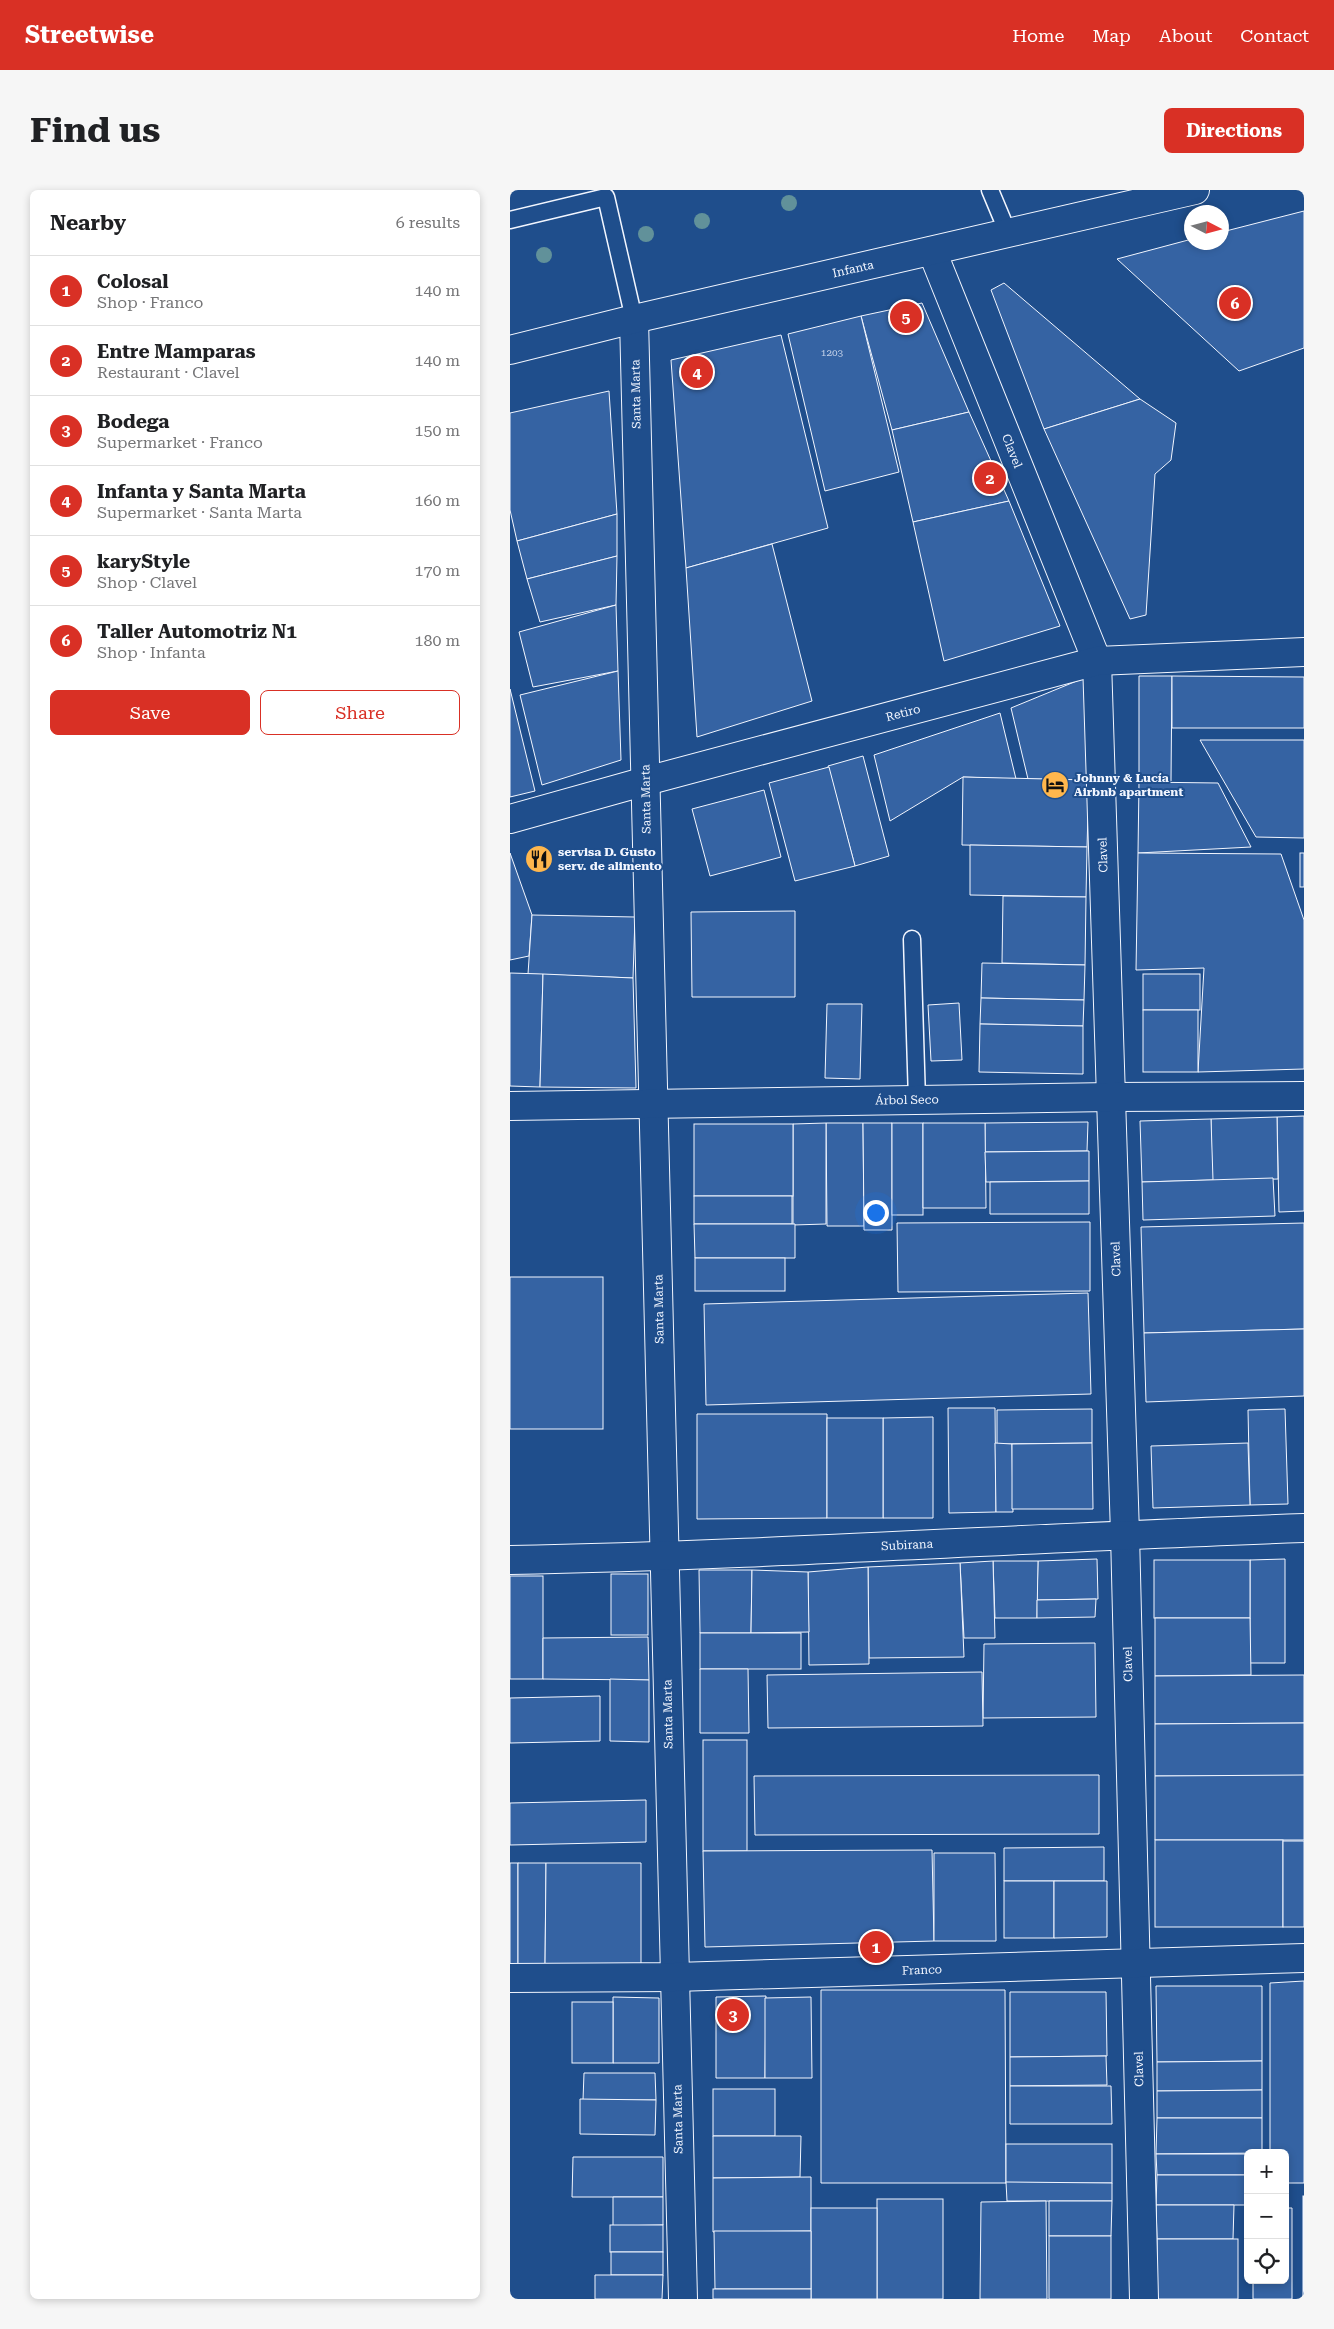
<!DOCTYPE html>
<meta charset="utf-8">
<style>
body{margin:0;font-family:"Roboto Serif",serif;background:#f6f6f6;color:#202124}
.controls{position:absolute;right:15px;bottom:15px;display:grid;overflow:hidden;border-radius:8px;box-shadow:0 2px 8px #0003}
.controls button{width:45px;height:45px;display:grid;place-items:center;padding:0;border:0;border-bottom:1px solid #e0e0e0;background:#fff;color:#202124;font:25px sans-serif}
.compass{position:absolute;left:674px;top:15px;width:45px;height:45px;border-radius:50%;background:#fff;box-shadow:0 2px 8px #0003;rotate:96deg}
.you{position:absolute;left:365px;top:1022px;width:18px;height:18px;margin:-12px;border:4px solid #fff;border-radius:50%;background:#1a73e8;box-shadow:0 0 0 8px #1a73e833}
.badge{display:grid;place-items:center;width:32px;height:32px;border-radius:50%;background:#d93025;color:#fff;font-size:16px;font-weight:700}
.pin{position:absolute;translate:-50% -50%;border:2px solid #fff;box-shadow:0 1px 5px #0006}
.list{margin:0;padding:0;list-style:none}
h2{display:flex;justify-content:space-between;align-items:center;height:65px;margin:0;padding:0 20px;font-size:21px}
h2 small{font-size:16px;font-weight:400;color:#757577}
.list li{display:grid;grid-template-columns:32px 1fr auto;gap:15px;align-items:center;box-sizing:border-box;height:70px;padding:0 20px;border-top:1px solid #e0e0e0}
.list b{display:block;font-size:19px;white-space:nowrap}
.list p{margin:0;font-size:16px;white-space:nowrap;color:#757577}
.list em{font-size:16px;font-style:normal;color:#757577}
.actions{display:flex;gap:10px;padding:15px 20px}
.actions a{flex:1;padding:11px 0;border:1px solid #d93025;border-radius:8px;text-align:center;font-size:18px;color:#d93025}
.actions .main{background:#d93025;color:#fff}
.icon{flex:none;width:28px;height:28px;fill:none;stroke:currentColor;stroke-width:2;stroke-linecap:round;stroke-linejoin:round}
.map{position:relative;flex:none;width:794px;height:2109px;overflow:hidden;border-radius:8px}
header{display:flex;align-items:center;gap:30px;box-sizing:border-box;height:70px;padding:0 25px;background:#d93025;color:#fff}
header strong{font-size:24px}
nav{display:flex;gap:28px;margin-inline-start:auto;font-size:18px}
.intro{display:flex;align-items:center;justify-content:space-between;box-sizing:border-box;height:120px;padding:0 30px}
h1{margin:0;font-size:35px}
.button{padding:12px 22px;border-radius:8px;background:#d93025;color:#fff;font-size:18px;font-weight:700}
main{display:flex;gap:30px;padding:0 30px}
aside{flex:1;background:#fff;border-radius:8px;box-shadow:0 2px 8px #0003}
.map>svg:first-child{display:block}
</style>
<header>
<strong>Streetwise</strong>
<nav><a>Home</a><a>Map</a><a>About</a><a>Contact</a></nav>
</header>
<div class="intro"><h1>Find us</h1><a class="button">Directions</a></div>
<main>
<aside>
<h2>Nearby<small>6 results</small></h2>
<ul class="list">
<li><span class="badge">1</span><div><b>Colosal</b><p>Shop · Franco</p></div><em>140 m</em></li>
<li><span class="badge">2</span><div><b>Entre Mamparas</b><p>Restaurant · Clavel</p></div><em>140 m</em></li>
<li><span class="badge">3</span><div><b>Bodega</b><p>Supermarket · Franco</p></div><em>150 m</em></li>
<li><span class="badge">4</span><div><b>Infanta y Santa Marta</b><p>Supermarket · Santa Marta</p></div><em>160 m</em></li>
<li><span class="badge">5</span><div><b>karyStyle</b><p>Shop · Clavel</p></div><em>170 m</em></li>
<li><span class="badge">6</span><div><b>Taller Automotriz N1</b><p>Shop · Infanta</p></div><em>180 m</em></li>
</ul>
<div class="actions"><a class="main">Save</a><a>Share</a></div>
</aside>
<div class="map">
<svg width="794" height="2109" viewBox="0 0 794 2109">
<rect width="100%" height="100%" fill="#1f4e8c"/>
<!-- building -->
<g fill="#3563a3" stroke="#f2f6ff">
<path d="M794 21V158L729 181 607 69 682 49V52H712V42Z"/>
<path d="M494 93 630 209 534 239 481 100Z"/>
<path d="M412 113 459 222 382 240 351 126Z"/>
<path d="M351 126 389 282 315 301 278 144Z"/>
<path d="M271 145 318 338 176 378 161 170Z"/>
<path d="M99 201 107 324 7 351 0 320V223Z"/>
<path d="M630 209 666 233 661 270 645 284 636 425 620 429 534 239Z"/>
<path d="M459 222 499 311 403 332 382 240Z"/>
<path d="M499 311 550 436 434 471 403 332Z"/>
<path d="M107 324V366L17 389 7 351Z"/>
<path d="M262 354 302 511 187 547 176 378Z"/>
<path d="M107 366 106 415 30 432 17 389Z"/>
<path d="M106 415 108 481 23 497 9 442Z"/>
<path d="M108 481 111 570 32 595 10 505Z"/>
<path d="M629 486H662L661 591 629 590Z"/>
<path d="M662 486 794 487V538H662Z"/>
<path d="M574 488 579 590 518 589 501 518Z"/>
<path d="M0 499 25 601 0 607Z"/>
<path d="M490 523 506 589 453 587 380 631 364 565Z"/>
<path d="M690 550H794V648L746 647Z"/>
<path d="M353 566 379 666 345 676 318 576Z"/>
<path d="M319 577 345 676 285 691 259 593Z"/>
<path d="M453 587 579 590 577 657 452 655Z"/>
<path d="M629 592 708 593 741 657 628 663Z"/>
<path d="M254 600 271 667 200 686 182 619Z"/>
<path d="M460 655 577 657 576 707 460 705Z"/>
<path d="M0 663 22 725 19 766 0 770Z"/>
<path d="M628 663 771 664 794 730V879L688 882 694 778 626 780Z"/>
<rect x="790" y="663" width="4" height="34"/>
<path d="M493 706 576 707 575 775 492 773Z"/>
<path d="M285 721V807H182L181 722Z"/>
<path d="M22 725 125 727 123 788 18 784Z"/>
<path d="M472 773 575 775 574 810 471 808Z"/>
<path d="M0 783 33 784 30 897 0 896Z"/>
<path d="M33 784 123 788 126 898 30 897Z"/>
<rect x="633" y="784" width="57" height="36"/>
<path d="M471 808 574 810 573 836 470 834Z"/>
<path d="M449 813 452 870 421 871 418 815Z"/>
<path d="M317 814H352L350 889 315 888Z"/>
<rect x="633" y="820" width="55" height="62"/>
<path d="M470 834 573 836V884L469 882Z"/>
<path d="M794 926V1021L769 1022 767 927Z"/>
<path d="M767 927 768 989 702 991 701 929Z"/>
<path d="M701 929 703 990 632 992 630 931Z"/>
<path d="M578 932 577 961 475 962V933Z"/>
<path d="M316 933H353L354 1036H317Z"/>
<path d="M316 933V1034L283 1035V934Z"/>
<path d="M353 933H382V1040H354Z"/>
<rect x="382" y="933" width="31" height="92"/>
<path d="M413 933H475L476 1018H413Z"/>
<rect x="184" y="934" width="99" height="72"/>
<path d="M579 961V991L476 992 475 962Z"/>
<path d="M763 988 765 1026 633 1030 632 992Z"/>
<path d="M579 991V1024H480V992Z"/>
<rect x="184" y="1006" width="98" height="28"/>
<path d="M580 1032V1101L388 1102 387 1033Z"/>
<path d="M794 1033V1139L634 1143 631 1037Z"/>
<path d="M184 1034H285V1068H185Z"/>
<rect x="185" y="1068" width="90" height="33"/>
<rect x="0" y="1087" width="93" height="152"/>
<path d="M578 1103 581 1204 196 1215 194 1114Z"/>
<path d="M794 1139V1206L636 1212 634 1143Z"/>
<path d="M438 1218H485L486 1322 439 1323Z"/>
<path d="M582 1219V1253L487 1254V1220Z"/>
<path d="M775 1219 778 1314 740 1315 738 1220Z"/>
<path d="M187 1224H317V1328L187 1329Z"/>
<path d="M423 1227V1328H373V1228Z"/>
<rect x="317" y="1228" width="56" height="100"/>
<path d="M485 1253 502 1254 503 1322H486Z"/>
<path d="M582 1253 583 1319H502V1254Z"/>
<path d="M738 1253 740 1315 643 1318 641 1256Z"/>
<path d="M587 1369 588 1409 527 1410 528 1371Z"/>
<path d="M775 1369V1473H740V1370Z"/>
<rect x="644" y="1370" width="96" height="58"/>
<path d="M483 1371H528L527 1428H485Z"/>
<path d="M483 1371 485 1448H454L450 1373Z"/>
<path d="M450 1373 454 1467 359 1468 358 1377Z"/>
<path d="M358 1377 359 1474 299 1475 298 1382Z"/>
<path d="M189 1380H242L241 1443H190Z"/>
<path d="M242 1380 298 1382 299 1442 241 1443Z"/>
<rect x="101" y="1384" width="37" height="61"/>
<rect x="0" y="1386" width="33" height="103"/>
<path d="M586 1409 585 1427 527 1428V1410Z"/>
<path d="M645 1428H740L741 1485 645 1486Z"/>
<rect x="190" y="1443" width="101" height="36"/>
<path d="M138 1447 139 1490 33 1489V1448Z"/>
<path d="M585 1453 586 1527 473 1528 474 1454Z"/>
<path d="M190 1479H238L239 1543H190Z"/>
<path d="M472 1482 473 1536 258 1538 257 1485Z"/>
<path d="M794 1485V1533L645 1534V1486Z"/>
<path d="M100 1489 139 1490V1552L100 1551Z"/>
<path d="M90 1506V1551L0 1553V1508Z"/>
<path d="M794 1533V1586H645V1534Z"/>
<rect x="193" y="1550" width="44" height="111"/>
<path d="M589 1585V1644L245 1645 244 1586Z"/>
<path d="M794 1585V1650H645V1586Z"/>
<path d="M136 1610V1652L0 1655V1613Z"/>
<rect x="645" y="1650" width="128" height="87"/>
<rect x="773" y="1651" width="21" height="86"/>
<path d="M594 1657V1691H494V1658Z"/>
<path d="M422 1660 424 1751 195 1757 193 1661Z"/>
<path d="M424 1663H485L486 1751H424Z"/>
<rect x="0" y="1673" width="8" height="105"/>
<path d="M8 1673H36L35 1778H8Z"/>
<path d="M36 1673H131V1779L35 1778Z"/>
<rect x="494" y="1691" width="50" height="57"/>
<path d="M544 1691H597V1747L544 1748Z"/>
<path d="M794 1791V1993H775V1963H760V1793Z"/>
<path d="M646 1796H752V1871L647 1872Z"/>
<path d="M311 1800H495L496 1993H311Z"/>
<path d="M500 1802H596L597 1866 500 1867Z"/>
<path d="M256 1806 255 1888H206V1807Z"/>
<path d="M103 1807 149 1808V1873H103Z"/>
<path d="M301 1807 302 1888H255V1808Z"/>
<rect x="62" y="1812" width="41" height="61"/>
<path d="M596 1866 597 1895 500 1896V1867Z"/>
<path d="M752 1871V1900L647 1901V1872Z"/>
<path d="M74 1883H145L146 1910H73Z"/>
<path d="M500 1896H601L602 1934H500Z"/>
<rect x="203" y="1899" width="62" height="47"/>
<path d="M752 1900V1928H647V1901Z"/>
<path d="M70 1909 146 1910 145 1945 70 1944Z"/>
<path d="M647 1928H752V1963L646 1964Z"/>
<path d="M203 1946H291L290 1987 203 1988Z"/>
<rect x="496" y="1954" width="106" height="39"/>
<path d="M646 1964H738V1985H647Z"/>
<path d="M63 1967H153V2007H62Z"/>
<path d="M647 1985H738V2015H646Z"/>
<path d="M301 1987V2041L203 2042V1988Z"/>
<path d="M496 1992 602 1993V2011H497Z"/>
<rect x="793" y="2006" width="1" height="103"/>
<path d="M103 2007H153V2035L103 2036Z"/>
<rect x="367" y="2009" width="66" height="100"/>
<path d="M536 2011 537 2109H470L471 2012Z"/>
<path d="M539 2011H602L601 2046H539Z"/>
<path d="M646 2015H724L723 2049H647Z"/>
<rect x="301" y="2018" width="66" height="91"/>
<path d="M775 2018H782V2109H743V2090H775Z"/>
<rect x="100" y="2035" width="53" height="27"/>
<path d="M204 2041H301V2099H205Z"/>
<rect x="539" y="2046" width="62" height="63"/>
<rect x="647" y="2049" width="81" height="60"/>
<rect x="101" y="2062" width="52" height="23"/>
<path d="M85 2085H153L152 2109H85Z"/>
<rect x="203" y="2099" width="98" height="10"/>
</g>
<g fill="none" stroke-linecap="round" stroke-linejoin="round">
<!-- lane casing -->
<g stroke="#f2f6ff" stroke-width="19">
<g id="lane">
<path d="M480 0 498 43"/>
<path d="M0 30 96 7 124 129"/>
<path d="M402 749 407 910"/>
</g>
</g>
<!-- street casing -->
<g stroke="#f2f6ff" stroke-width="30">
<g id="street">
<path d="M422 61 587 471 615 1344 634 2109"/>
<path d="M124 129 173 2109"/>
<path d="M0 629 136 591 587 471 794 462"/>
<path d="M0 916 600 907 794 906"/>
<path d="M0 1370C265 1365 529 1347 794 1338"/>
<path d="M0 1788 165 1787 794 1768"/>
</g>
</g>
<!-- primary casing -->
<g stroke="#f2f6ff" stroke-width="30">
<path id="primary" d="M0 160 124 129 685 0"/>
</g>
<!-- lane -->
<use href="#lane" stroke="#1f4e8c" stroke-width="16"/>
<!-- street -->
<use href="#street" stroke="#1f4e8c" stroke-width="28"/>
<!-- primary -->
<use href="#primary" stroke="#1f4e8c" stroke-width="28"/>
</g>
<!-- trees -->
<g fill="#61919a">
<circle cx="279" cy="13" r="8"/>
<circle cx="192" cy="31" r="8"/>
<circle cx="136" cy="44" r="8"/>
<circle cx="34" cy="65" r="8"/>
</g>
<!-- icons -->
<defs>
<g id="hotel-disc" transform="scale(1.4375)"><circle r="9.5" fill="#ffb74d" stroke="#1f4e8c"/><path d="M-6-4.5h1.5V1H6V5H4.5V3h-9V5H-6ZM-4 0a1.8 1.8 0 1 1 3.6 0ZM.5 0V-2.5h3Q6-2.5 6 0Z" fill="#111"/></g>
<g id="restaurant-disc" transform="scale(1.4375)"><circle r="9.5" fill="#ffb74d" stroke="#1f4e8c"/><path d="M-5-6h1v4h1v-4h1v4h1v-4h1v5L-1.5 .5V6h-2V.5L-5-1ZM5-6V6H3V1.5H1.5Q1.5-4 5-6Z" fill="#111"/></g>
</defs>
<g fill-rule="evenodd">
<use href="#hotel-disc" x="545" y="595"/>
<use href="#restaurant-disc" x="29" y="669"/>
</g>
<g text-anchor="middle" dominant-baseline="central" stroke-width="4" stroke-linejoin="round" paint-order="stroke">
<!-- number labels -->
<g font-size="10" fill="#c3d1e8">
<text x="322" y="162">1203</text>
</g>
<!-- street labels -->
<g font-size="12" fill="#f2f6ff" stroke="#1f4e8c">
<text transform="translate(343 79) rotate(-13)">Infanta</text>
<text transform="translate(126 204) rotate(-91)">Santa Marta</text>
<text transform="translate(502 261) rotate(68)">Clavel</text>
<text transform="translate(393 523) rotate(-15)">Retiro</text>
<text transform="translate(136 609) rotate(-91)">Santa Marta</text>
<text transform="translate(593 665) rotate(-92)">Clavel</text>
<text transform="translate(397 910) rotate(-1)">Árbol Seco</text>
<text transform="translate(606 1069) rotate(-92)">Clavel</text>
<text transform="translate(149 1119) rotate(-91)">Santa Marta</text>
<text transform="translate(397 1355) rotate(-3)">Subirana</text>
<text transform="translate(618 1474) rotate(-91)">Clavel</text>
<text transform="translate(158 1524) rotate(-91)">Santa Marta</text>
<text transform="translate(412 1780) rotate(-2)">Franco</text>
<text transform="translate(629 1879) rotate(-91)">Clavel</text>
<text transform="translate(168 1929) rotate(-91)">Santa Marta</text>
</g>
<!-- poi labels -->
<g font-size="12" font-weight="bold" fill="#f2f6ff" stroke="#1f4e8c" text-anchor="start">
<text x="564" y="588">Johnny &amp; Lucía<tspan x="564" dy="14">Airbnb apartment</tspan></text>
<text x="48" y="662">servisa D. Gusto<tspan x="48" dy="14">serv. de alimento</tspan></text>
</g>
</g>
</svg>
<div class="controls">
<button>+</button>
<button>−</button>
<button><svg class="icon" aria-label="locate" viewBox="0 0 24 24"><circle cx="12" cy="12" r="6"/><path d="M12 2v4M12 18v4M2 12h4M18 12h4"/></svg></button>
</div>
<svg class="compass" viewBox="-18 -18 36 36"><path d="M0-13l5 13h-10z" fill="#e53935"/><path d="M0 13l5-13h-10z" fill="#757577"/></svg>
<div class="you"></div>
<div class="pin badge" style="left:366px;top:1757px">1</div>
<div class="pin badge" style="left:480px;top:288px">2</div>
<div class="pin badge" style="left:223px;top:1825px">3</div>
<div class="pin badge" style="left:187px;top:182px">4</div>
<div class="pin badge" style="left:396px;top:127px">5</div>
<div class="pin badge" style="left:725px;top:113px">6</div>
</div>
</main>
